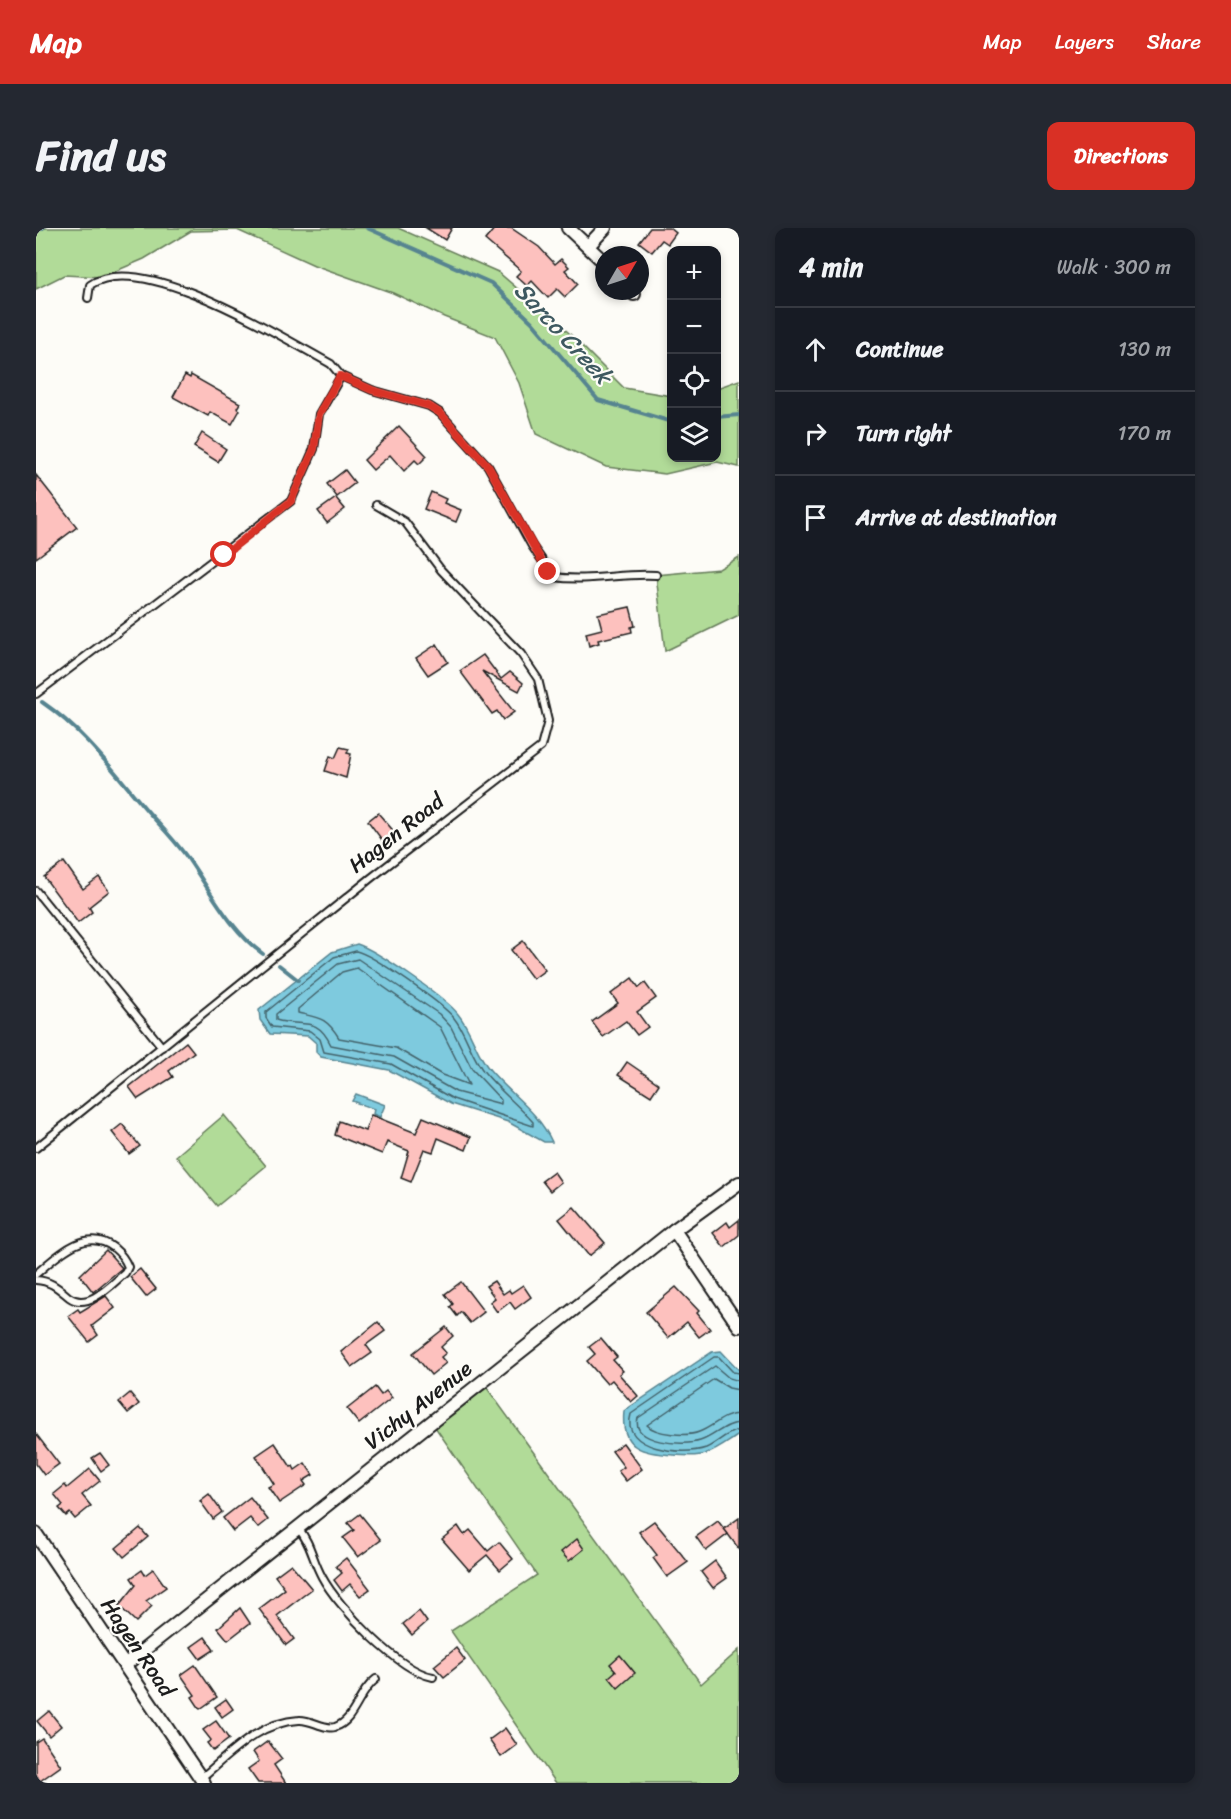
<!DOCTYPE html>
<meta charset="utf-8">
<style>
body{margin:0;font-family:Sriracha,sans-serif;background:#242831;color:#f1f3f6}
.controls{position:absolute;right:18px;top:18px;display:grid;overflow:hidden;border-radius:12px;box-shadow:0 3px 9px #0003}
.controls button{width:54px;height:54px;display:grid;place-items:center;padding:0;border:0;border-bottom:2px solid #363941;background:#171b24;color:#f1f3f6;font:30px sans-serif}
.compass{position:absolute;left:559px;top:18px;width:54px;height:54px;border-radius:50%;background:#171b24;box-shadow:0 3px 9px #0003;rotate:51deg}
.stop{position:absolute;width:18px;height:18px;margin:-14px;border:4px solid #d93025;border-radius:50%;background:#fff}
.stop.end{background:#d93025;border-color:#fff;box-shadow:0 2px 6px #0008}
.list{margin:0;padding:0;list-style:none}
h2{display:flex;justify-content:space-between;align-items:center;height:78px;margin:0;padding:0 24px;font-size:26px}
h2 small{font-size:20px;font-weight:400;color:#9ea1a6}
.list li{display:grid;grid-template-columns:39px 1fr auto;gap:18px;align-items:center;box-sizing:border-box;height:84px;padding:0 24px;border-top:2px solid #363941}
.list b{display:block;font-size:22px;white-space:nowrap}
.list em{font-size:20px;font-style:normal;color:#9ea1a6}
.icon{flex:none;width:33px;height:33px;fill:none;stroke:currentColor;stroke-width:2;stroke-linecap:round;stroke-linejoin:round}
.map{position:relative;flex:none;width:703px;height:1555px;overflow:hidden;border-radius:12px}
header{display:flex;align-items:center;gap:36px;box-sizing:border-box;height:84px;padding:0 30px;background:#d93025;color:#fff}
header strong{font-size:28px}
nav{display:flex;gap:33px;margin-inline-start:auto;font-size:21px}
.intro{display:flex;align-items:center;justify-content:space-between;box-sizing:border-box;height:144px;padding:0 36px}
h1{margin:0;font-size:42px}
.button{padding:15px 27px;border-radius:12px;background:#d93025;color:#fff;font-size:21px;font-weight:700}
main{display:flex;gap:36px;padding:0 36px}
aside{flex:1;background:#171b24;border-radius:12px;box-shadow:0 3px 9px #0003}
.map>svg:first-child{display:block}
</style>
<header>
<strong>Map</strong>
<nav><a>Map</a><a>Layers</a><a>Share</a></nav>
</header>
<div class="intro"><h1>Find us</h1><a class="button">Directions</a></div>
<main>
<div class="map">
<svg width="703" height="1555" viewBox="0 0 703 1555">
<rect width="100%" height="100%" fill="#fdfcf7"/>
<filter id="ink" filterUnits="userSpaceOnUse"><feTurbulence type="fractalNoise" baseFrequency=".0167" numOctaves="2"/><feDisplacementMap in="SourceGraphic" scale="12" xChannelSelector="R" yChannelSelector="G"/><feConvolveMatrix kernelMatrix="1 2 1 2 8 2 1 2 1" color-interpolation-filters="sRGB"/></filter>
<g filter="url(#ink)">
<!-- green -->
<g fill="#b1db98" stroke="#667c5a" stroke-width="1.5">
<path d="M0 0H362L462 44 532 104 588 160 635 168 636 230H680L681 160 703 152V239L681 234 629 246 570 239 500 206 483 155 459 109 408 89 357 65 278 37 201 2 155 3 108 31 66 49 28 47 0 61Z"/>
<path d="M703 329V387L629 423 620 347 683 341Z"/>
<path d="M188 887 230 938 181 978 140 928Z"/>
<path d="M451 1160 665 1456 703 1422V1555H520L415 1403 501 1347 397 1196Z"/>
</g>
<!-- water -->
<g fill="#7ecade" stroke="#578490" stroke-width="1.5">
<path d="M321 716C340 722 410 770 422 786 436 803 440 826 454 842 475 867 502 883 516 914H508L472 894 415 876 353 842 285 829 280 824V815L272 808 234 806 224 792 223 782 296 724Z"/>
<path d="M320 866 349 877 344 889 337 886 338 881 316 873Z"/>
<path d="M685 1123 703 1142V1207C693 1213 682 1222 670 1226 660 1229 649 1228 638 1227 606 1225 584 1221 588 1183L676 1124Z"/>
</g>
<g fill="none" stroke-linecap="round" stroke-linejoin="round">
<!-- shore -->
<g stroke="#43626a" stroke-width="1.5">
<path d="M320 723C336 726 407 776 418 790 431 806 435 829 449 845 464 863 482 877 497 894V898L417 871 355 836 288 824 284 811 274 803 236 799 230 790V784L298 729Z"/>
<path d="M322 731 403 786 415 799 436 841 465 872V876L420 864 358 829 295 817C280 786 266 800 240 792V786L302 736Z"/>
<path d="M321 740 404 799 433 857 406 847 360 820 303 810C290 789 283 790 262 785V781L306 744Z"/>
<path d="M703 1145 697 1144 683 1129H678L595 1186C584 1222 647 1228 670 1220 681 1215 691 1204 703 1202"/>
<path d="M703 1153 693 1150 679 1138 602 1190C594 1216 649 1218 664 1213 678 1209 688 1196 703 1195"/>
<path d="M703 1162 693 1160 678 1151 611 1197C619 1206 651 1209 663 1204 677 1199 687 1186 703 1186"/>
</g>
<!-- stream -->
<g stroke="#578490" stroke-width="4">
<path d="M331 0 455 55 496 94 562 172 636 194"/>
<path d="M0 3 7 0"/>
<path d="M680 189 703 187"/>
<path d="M6 474C47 502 76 541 108 579 123 597 140 613 153 632 175 664 195 703 227 726"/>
<path d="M243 737 262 752"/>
</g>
</g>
<!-- building -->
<g fill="#fdc1be" stroke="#1c1c1c" stroke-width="1.5">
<path d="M390 0H416L409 12Z"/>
<path d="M459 0H475L503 19 519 36 525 31 533 39 529 42 542 56 529 69 521 61 512 70 496 53 491 58 480 48 485 43 449 12Z"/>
<path d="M614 0H634L640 5 632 16 626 12 616 24 603 14Z"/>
<path d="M149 147 154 150 155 147 204 175 201 180 204 182 196 196 174 184 172 188 137 169Z"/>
<path d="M363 198 391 228 383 236 379 232 368 243 354 227 337 242 328 232Z"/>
<path d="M166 205 190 221 182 234 158 219Z"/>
<path d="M309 242 319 255 301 269 291 256Z"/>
<path d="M0 247 41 299 0 330Z"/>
<path d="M395 264 410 271 408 275 425 282 420 294 388 281Z"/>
<path d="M300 270 309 281 291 295 282 283Z"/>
<path d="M594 379 599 398 595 399 596 404 562 412 563 415 553 418 550 405 566 401 562 386Z"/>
<path d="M401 416 412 434 392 447 380 430Z"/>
<path d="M447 427 465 451 474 444 487 455 483 463 446 443 478 484 467 492 461 483 456 486 424 443Z"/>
<path d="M304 519 313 521 311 525 315 526 310 550 289 543 294 528 299 530Z"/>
<path d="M342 585 361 607 349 616 332 593Z"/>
<path d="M28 634 47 661 63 649 73 663 53 679 56 684 42 695 8 649Z"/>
<path d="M487 713 509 742 497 751 475 722Z"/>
<path d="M596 750 603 760 609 755 620 770 601 784 612 799 601 807 590 793 567 809 556 794 582 775 575 766Z"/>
<path d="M150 814 158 824 133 843 137 849 102 871 93 859Z"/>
<path d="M591 834 623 856 615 868 582 847Z"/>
<path d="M335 887 380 905 387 889 435 909 430 922 402 910 397 924 388 921 375 954 365 950 373 923 351 914 346 926 299 907 303 893 329 903Z"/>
<path d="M86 896 104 918 93 926 76 904Z"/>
<path d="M518 944 525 954 514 963 506 953Z"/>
<path d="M538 979 569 1015 553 1028 523 991Z"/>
<path d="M703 992V1007L688 1019 677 1005 691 994 694 999Z"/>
<path d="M70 1022 86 1040 57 1064 44 1047Z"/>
<path d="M104 1041 120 1061 110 1069 94 1049Z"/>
<path d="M458 1053 467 1066 473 1062 475 1065 487 1057 495 1069 479 1081 474 1074 461 1084 454 1074 459 1070 450 1058Z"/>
<path d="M425 1054 448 1084 434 1095 425 1084 421 1088 414 1079 417 1076 409 1066Z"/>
<path d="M640 1059 663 1083 661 1085 674 1101 663 1109 651 1094 632 1110 610 1084Z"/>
<path d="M70 1068 79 1080 56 1098 62 1107 53 1114 32 1088 42 1081 44 1084Z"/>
<path d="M342 1094 349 1103 330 1117 336 1125 316 1139 305 1124Z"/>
<path d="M410 1099 417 1108 405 1119 410 1125 405 1129 410 1135 395 1147 377 1125Z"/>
<path d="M565 1110 581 1129 577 1132 587 1143 583 1146 602 1168 595 1174 576 1152 571 1156 551 1133 559 1126 553 1119Z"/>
<path d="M339 1159 345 1167 350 1163 356 1170 323 1196 311 1181Z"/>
<path d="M94 1165 103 1176 92 1185 83 1174Z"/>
<path d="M0 1206 23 1236 8 1247 0 1236Z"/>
<path d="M239 1215 255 1239 257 1238 259 1242 269 1235 277 1247 267 1253 270 1257 243 1275 232 1259 238 1256 220 1228Z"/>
<path d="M587 1215 606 1241 590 1253 582 1243 588 1239 576 1223Z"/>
<path d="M64 1225 73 1237 65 1243 56 1230Z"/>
<path d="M54 1241 64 1253 46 1267 55 1278 39 1291 34 1285 30 1288 23 1280 27 1277 18 1266 29 1257 31 1260Z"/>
<path d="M173 1266 186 1284 177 1291 164 1273Z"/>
<path d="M214 1269 232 1292 222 1300 214 1290 197 1303 187 1290Z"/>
<path d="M324 1286 345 1312 322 1329 307 1310 318 1302 312 1295Z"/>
<path d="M703 1290V1321L688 1301Z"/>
<path d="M618 1293 652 1334 631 1349 617 1330 621 1327 603 1304Z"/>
<path d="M682 1293 692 1306 670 1323 660 1309Z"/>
<path d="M422 1298 428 1307 434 1302 452 1323 463 1314 477 1331 464 1342 451 1327 433 1342 406 1311Z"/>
<path d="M104 1300 112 1309 88 1329 80 1320Z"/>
<path d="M541 1311 548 1321 533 1333 525 1324Z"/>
<path d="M310 1330 334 1361 324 1368 314 1356 306 1363 298 1352 306 1345 300 1338Z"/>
<path d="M679 1333 691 1350 677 1360 665 1344Z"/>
<path d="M255 1336 276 1361 241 1388 258 1411 250 1417 223 1381 249 1361 239 1348Z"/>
<path d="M117 1341 130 1359 110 1373 116 1378 100 1394 83 1378 100 1357 95 1350 106 1342 109 1347Z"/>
<path d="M204 1380 214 1395 192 1412 182 1400Z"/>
<path d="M383 1383 391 1394 376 1407 367 1396Z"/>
<path d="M169 1409 178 1422 164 1431 155 1419Z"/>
<path d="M420 1420 429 1432 408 1449 398 1438Z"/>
<path d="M584 1427 599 1445 582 1460 573 1449 580 1443 574 1436Z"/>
<path d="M159 1437 181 1469 164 1481 156 1469 159 1467 145 1447Z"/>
<path d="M190 1471 197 1481 186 1489 179 1479Z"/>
<path d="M13 1483 25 1498 13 1508 1 1493Z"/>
<path d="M180 1493 193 1511 177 1523 171 1515 175 1512 167 1502Z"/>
<path d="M469 1500 481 1517 465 1529 453 1512Z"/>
<path d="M6 1510 25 1538 4 1553 0 1546V1514Z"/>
<path d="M232 1513 246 1531 238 1537 250 1555H222L212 1541 223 1533 217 1524Z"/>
</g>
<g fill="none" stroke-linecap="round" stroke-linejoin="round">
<!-- lane casing -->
<g stroke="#1c1c1c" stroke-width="10">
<g id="lane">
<path d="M305 148 336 162 393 178 404 185 452 238 496 318 518 349C553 354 585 345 620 347"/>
<path d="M0 466 255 273 278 221 283 186 305 148 295 136C245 109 106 21 54 57L52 70"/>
<path d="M0 663 126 819"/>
<path d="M0 920 335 650 505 519 512 493 502 451 485 426 405 342 369 294 340 277"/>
<path d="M0 1046C21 1028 50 998 78 1020 84 1025 89 1031 92 1039L89 1045C75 1057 52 1083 33 1069 22 1060 15 1053 0 1052"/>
<path d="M262 1300C275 1315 276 1331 286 1349 302 1379 363 1443 397 1449"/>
<path d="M165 1550C194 1526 223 1494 263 1492 275 1491 288 1502 299 1499 319 1493 322 1464 340 1451"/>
</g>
</g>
<!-- street casing -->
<g stroke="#1c1c1c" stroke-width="16">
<g id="street">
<path d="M532 0 568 34"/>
<path d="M552 18 569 0"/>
<path d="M595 63 598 66"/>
<path d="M638 1002 703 1098"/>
<path d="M0 1306 168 1555"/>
<path d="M90 1436 638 1002 703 955"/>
</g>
</g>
<!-- lane -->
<use href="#lane" stroke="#fdfcf7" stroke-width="6"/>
<!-- street -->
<use href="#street" stroke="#fdfcf7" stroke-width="12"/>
</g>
</g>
<g fill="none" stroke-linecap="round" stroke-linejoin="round" filter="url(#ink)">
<!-- route -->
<path stroke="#d93025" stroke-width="8" d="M188 327 255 273 278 221 283 186 304 148 336 162 393 178 404 185 452 238 512 344"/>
</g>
<g text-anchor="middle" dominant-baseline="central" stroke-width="4.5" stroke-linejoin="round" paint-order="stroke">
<!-- street labels -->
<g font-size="22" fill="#1c1c1c" stroke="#fdfcf7">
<text transform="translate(360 605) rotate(-38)">Hagen Road</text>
<text transform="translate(382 1177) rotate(-38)">Vichy Avenue</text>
<text transform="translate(102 1419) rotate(56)">Hagen Road</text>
</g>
<!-- water labels -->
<g font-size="24" font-style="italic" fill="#3e5960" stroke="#fdfcf7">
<text transform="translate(527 105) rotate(47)">Sarco Creek</text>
</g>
</g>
</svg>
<div class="controls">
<button>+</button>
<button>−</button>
<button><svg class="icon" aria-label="locate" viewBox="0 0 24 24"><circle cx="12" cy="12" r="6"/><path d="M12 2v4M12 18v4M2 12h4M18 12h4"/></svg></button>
<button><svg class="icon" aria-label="layers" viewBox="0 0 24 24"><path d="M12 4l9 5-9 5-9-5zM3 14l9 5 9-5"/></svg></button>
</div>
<svg class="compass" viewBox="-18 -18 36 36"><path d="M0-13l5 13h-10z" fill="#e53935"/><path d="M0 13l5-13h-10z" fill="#9ea1a6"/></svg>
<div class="stop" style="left:188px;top:327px"></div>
<div class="stop end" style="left:512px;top:344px"></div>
</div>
<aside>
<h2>4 min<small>Walk · 300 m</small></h2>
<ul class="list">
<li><svg class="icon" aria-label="ahead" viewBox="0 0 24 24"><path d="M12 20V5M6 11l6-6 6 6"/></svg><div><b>Continue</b></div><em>130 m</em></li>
<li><svg class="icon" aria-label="right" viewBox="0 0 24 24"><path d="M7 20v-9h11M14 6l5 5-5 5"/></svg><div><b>Turn right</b></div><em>170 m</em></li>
<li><svg class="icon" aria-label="arrive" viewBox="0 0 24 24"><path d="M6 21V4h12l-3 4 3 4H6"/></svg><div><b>Arrive at destination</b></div></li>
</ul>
</aside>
</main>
